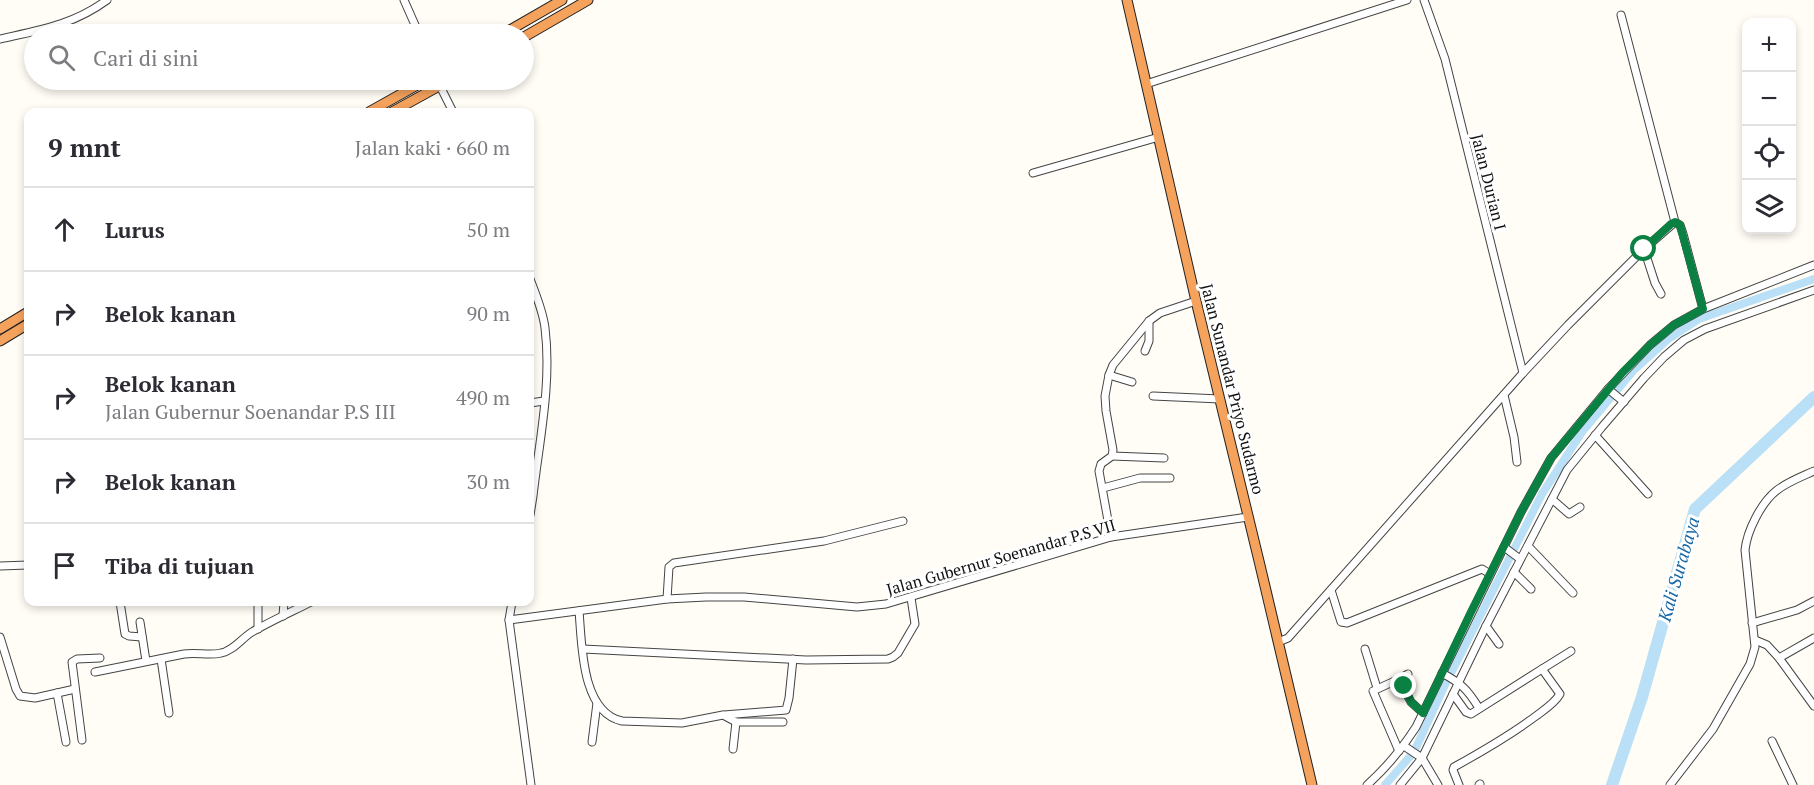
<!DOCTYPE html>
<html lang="id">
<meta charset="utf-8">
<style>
body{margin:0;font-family:"PT Serif",serif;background:#f7f7f7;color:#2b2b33}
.controls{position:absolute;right:18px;top:18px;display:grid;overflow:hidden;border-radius:12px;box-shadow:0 3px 9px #0003}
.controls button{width:54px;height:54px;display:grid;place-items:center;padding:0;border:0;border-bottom:2px solid #e1e1e2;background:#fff;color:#2b2b33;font:30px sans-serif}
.stop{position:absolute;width:18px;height:18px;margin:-14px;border:4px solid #0b8043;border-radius:50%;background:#fff}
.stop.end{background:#0b8043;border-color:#fff;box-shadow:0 2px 6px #0008}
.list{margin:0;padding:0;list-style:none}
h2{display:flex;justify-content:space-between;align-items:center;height:78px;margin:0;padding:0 24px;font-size:26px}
h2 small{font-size:20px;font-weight:400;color:#7c7c81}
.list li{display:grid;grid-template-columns:39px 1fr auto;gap:18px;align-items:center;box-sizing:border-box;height:84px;padding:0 24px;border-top:2px solid #e1e1e2}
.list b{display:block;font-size:22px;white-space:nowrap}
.list p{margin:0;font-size:20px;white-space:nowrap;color:#7c7c81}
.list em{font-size:20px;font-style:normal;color:#7c7c81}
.icon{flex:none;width:33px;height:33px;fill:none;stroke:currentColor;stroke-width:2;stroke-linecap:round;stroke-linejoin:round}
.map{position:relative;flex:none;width:1814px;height:785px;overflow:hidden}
.search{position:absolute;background:#fff;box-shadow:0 3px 9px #0003;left:24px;top:24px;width:510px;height:66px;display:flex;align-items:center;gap:15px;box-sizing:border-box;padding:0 21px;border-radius:33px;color:#7c7c81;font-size:22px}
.panel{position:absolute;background:#fff;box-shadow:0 3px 9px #0003;left:24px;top:108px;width:510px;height:498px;border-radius:12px}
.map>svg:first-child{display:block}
</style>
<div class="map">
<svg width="1814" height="785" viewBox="0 0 1814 785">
<rect width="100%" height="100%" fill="#fffdf5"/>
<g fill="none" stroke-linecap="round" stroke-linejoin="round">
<!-- canal -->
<path stroke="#b9e0f7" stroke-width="8" d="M1385 785 1414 752 1443 689 1542 494 1582 432 1634 370 1667 340 1699 319 1814 279"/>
<!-- river -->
<path stroke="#b9e0f7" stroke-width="12" d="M1612 785 1642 697 1695 509 1814 397"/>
<!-- minor casing -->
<g stroke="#444" stroke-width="9">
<g id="minor">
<path d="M404 0 419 34"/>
<path d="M1424 0 1445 59 1523 373"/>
<path d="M1621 15 1675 222 1680 225 1683 234 1703 309"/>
<path d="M0 39C40 30 73 25 107 0"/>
<path d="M437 80 453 112"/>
<path d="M1146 84 1407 0"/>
<path d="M1033 173 1159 137"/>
<path d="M1644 249 1655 283 1661 294"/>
<path d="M530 279C536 295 543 311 545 328 552 384 539 442 533 496L530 515"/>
<path d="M1145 351 1149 341V321"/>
<path d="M1109 375 1132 382"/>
<path d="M1608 389 1624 402"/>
<path d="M1504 395 1514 437 1517 462"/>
<path d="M1153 396 1220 399"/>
<path d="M530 403 544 401"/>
<path d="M1595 435 1648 494"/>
<path d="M1112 456 1164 458"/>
<path d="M1103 488 1140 478H1170"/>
<path d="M1552 499 1569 514 1580 507"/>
<path d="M1111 537 1099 471 1101 464 1112 456 1113 450 1106 411 1105 396 1109 375 1113 365 1149 321 1160 313 1196 301"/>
<path d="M1528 546 1573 593"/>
<path d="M1504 547 1520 559"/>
<path d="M0 566 28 565"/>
<path d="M1514 572 1531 589"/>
<path d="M1331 590 1341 622 1347 623 1482 569 1490 574"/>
<path d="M667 599 669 567 674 563 824 541 903 521"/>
<path d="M120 602 125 634 129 636 142 637"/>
<path d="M512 602 509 620 531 785"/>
<path d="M579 611C582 644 581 712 622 721L682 723 723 715 736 722H783"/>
<path d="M283 616 284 602"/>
<path d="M509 620 667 599 706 597H744L857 607 886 604 1111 537 1248 517"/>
<path d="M140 622 146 661"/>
<path d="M1752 623 1797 610 1814 601"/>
<path d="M1486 626 1499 644"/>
<path d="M258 629V602"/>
<path d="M0 637 16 689 20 696 35 698 75 689"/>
<path d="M1755 640 1767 645 1779 658 1814 706"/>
<path d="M1278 642 1288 638 1523 373 1568 325 1644 249 1675 222"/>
<path d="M583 649 806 660 888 659 893 657 898 653 915 624 911 598"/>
<path d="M1365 649 1377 688"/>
<path d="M1779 658 1814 638"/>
<path d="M161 659 169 713"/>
<path d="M1542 669 1571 651"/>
<path d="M95 672 184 654C197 652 209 656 221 653 233 651 242 638 252 632 271 621 291 612 311 602"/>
<path d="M1442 673C1462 684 1467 689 1479 708"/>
<path d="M1399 679 1408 674"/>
<path d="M57 693 66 742"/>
<path d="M1453 694 1466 712 1471 714 1542 669 1560 694C1555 703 1544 710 1536 716 1509 736 1483 751 1454 767L1453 770 1459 785"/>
<path d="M724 715 786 710 789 698 793 659"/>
<path d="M82 740 72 662 77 659 100 658"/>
<path d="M1772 741 1793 785"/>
<path d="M592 742 597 703"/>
<path d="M1404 746 1422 758 1438 785"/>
<path d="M733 749 736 722"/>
<path d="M1399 751 1373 691 1399 679 1411 702 1423 713"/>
<path d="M1367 785C1386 768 1402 749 1416 727L1521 512 1551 458 1608 389 1650 345 1674 325 1703 309 1814 265"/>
<path d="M1400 785 1422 758 1486 626 1567 470 1602 427 1644 378 1664 357 1684 340 1705 329 1814 290"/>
<path d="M1479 785 1480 784"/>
<path d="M1670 785 1713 729 1750 664 1755 647 1745 550C1747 531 1761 503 1776 491 1787 482 1801 477 1814 471"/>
</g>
</g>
<!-- highway casing -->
<g stroke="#222" stroke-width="11">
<g id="highway">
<path d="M1127 0 1196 301 1259 561 1312 785"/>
<path d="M503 34 562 0"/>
<path d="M524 37 588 0"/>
<path d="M369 112 426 80"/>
<path d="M392 112 450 80"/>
<path d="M0 329 28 312"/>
<path d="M0 341 28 324"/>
</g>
</g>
<!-- minor -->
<use href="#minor" stroke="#fff" stroke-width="7"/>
<!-- highway -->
<use href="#highway" stroke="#f5a25d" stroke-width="9"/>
</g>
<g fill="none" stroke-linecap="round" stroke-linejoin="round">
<!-- route -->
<path stroke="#0b8043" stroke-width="8" d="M1404 686 1411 702 1423 713 1471 612 1521 512 1551 458 1622 373 1650 345 1674 325 1703 309 1680 225 1675 222 1671 224 1644 249"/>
</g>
<g text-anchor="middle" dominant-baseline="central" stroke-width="6" stroke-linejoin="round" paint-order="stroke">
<!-- street labels -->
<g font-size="16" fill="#111" stroke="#fff">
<text transform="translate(1489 182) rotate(76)">Jalan Durian I</text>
<text transform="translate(1233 389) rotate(76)">Jalan Sunandar Priyo Sudarmo</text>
<text transform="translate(1001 557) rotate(-16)">Jalan Gubernur Soenandar P.S VII</text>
</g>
<!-- water labels -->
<g font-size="18" font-style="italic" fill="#1768a6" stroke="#fff">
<text transform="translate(1678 569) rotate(-74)">Kali Surabaya</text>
</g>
</g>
</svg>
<div class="controls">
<button>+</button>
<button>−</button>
<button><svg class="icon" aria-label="locate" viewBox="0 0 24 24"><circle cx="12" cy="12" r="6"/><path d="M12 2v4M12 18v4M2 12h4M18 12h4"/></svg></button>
<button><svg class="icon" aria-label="layers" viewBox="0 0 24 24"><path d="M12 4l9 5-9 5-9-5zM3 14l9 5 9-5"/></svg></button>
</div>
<div class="stop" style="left:1644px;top:249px"></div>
<div class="stop end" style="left:1404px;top:686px"></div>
<div class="search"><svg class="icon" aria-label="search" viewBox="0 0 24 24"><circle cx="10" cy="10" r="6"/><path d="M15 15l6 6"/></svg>Cari di sini</div>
<section class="panel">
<h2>9 mnt<small>Jalan kaki · 660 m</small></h2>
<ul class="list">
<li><svg class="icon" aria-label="ahead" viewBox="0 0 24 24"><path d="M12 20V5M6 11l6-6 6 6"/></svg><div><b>Lurus</b></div><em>50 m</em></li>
<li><svg class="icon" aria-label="right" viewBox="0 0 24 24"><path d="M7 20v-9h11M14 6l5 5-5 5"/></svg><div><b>Belok kanan</b></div><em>90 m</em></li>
<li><svg class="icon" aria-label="right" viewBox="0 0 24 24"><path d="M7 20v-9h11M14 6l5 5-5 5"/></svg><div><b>Belok kanan</b><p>Jalan Gubernur Soenandar P.S III</p></div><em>490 m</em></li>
<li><svg class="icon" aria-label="right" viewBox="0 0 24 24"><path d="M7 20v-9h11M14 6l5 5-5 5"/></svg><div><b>Belok kanan</b></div><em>30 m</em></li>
<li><svg class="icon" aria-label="arrive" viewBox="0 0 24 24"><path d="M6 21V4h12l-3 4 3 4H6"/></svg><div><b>Tiba di tujuan</b></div></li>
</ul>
</section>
</div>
